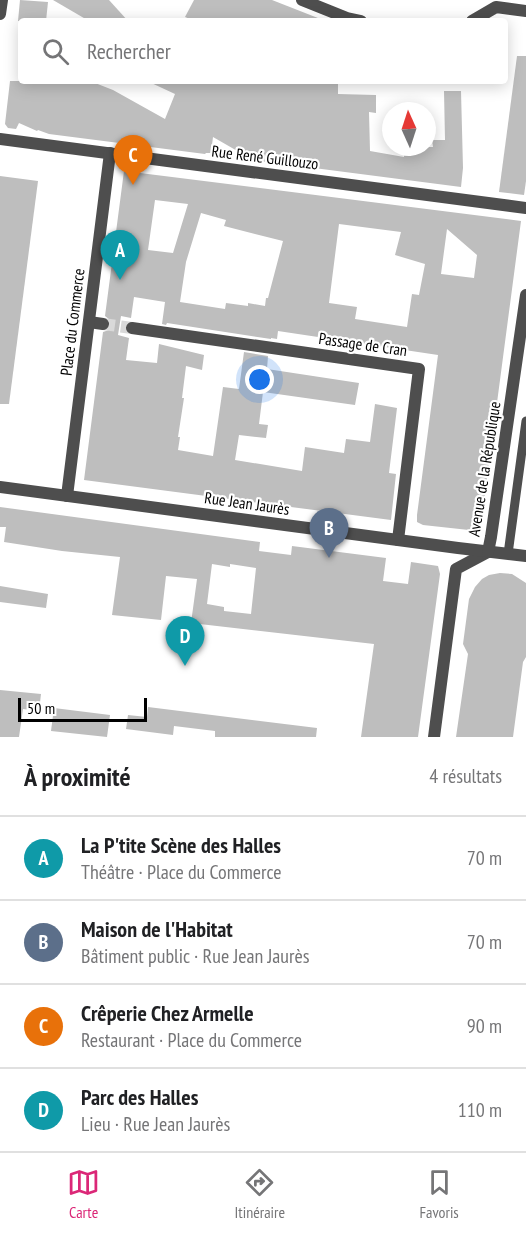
<!DOCTYPE html>
<html lang="fr">
<meta charset="utf-8">
<style>
body{margin:0;font-family:"PT Sans Narrow",sans-serif;background:#f6f6f6;color:#202124}
.compass{position:absolute;left:382px;top:102px;width:54px;height:54px;border-radius:50%;background:#fff;box-shadow:0 3px 15px #0003;rotate:357deg}
.scale{position:absolute;left:18px;bottom:15px;width:129px;box-sizing:border-box;padding-left:6px;border:3px solid #000;border-top:0;font-size:16px;line-height:21px;white-space:nowrap;color:#000;-webkit-text-stroke:4px #fff;paint-order:stroke}
.you{position:absolute;left:260px;top:380px;width:21px;height:21px;margin:-15px;border:4px solid #fff;border-radius:50%;background:#1a73e8;box-shadow:0 0 0 9px #1a73e833}
.badge{display:grid;place-items:center;width:39px;height:39px;border-radius:50%;background:#db2777;color:#fff;font-size:20px;font-weight:700}
.pin{position:absolute;translate:-50% -50px;filter:drop-shadow(0 2px 3px #0008)}
.pin::after{content:'';position:absolute;top:32px;width:21px;height:18px;background:inherit;clip-path:polygon(0 0,100% 0,50% 100%)}
.list{margin:0;padding:0;list-style:none}
h2{display:flex;justify-content:space-between;align-items:center;height:78px;margin:0;padding:0 24px;font-size:26px}
h2 small{font-size:20px;font-weight:400;color:#757577}
.list li{display:grid;grid-template-columns:39px 1fr auto;gap:18px;align-items:center;box-sizing:border-box;height:84px;padding:0 24px;border-top:2px solid #e0e0e0}
.list b{display:block;font-size:22px;white-space:nowrap}
.list p{margin:0;font-size:20px;white-space:nowrap;color:#757577}
.list em{font-size:20px;font-style:normal;color:#757577}
.icon{flex:none;width:33px;height:33px;fill:none;stroke:currentColor;stroke-width:2;stroke-linecap:round;stroke-linejoin:round}
.map{position:relative;flex:none;width:526px;height:737px;overflow:hidden}
.search{position:absolute;background:#fff;box-shadow:0 3px 15px #0003;left:18px;right:18px;top:18px;height:66px;display:flex;align-items:center;gap:15px;box-sizing:border-box;padding:0 21px;border-radius:6px;color:#757577;font-size:22px}
.sheet{height:414px;background:#fff}
nav{display:flex;justify-content:space-around;align-items:center;box-sizing:border-box;height:84px;border-top:2px solid #e0e0e0;background:#fff;font-size:16px;color:#757577}
nav a{display:grid;justify-items:center;gap:3px}
nav .on{color:#db2777}
.map>svg:first-child{display:block}
</style>
<div class="map">
<svg width="526" height="737" viewBox="0 0 526 737">
<rect width="100%" height="100%" fill="#fff"/>
<!-- building -->
<g fill="#bebebe" fill-rule="evenodd">
<path d="M20 0 48 2 46 21H18Z"/>
<path d="M53 0H109L128 21H89Z"/>
<path d="M194 0H272L323 20 195 21 185 17Z"/>
<path d="M517 56H526V181L524 195 499 192Z"/>
<path d="M10 81H90L113 90 165 119 175 94 147 81H338V94L376 95V113L369 112 370 151 404 157V150L420 151V147H433L432 140H445L444 91H461L463 168 461 187 253 160 213 137 211 153H206L205 154 49 134 38 130 37 131 19 123 16 129 8 128 5 124Z"/>
<path d="M124 171 521 221 481 524 478 531 423 525 417 522V515L438 355 278 331 277 339 271 338V339L167 323 166 325 162 324 165 302 134 297 131 318 121 316 118 335 129 338 126 360 157 363 159 344 204 355 202 370 186 366 182 398H184L178 437H180L178 450 213 456 223 387 239 389 244 352 268 356 267 369 359 383 355 405 263 392 259 424 268 425 266 438 239 435 235 460 302 471 305 447 344 453 346 439 370 442 375 404 397 408 389 473 396 474 391 520 84 480 103 332 109 330 111 325 110 320 105 316ZM155 200 188 204 173 253 148 250ZM201 213 226 220 224 226 283 241 268 298H266L265 306 248 303V306L226 303 225 309 180 302 186 262ZM339 224 401 232 395 255 425 264 419 295 412 294 407 327 355 319 357 307 329 303ZM447 229 477 255 474 278 441 274Z"/>
<path d="M0 176 38 181 9 404H0Z"/>
<path d="M0 507 260 542 259 551 291 555 292 546 386 558 383 581 408 584 411 562 438 566 440 574 418 737H361L374 644 191 623 197 579 166 576 161 620 112 615 120 557 62 551 4 542 6 527H0ZM212 564 230 567V564L256 568 251 614 224 611V607L207 604Z"/>
<path d="M500 573 512 574 526 583V657L523 662 513 737H456L468 654 463 644 469 599 475 587 482 579 489 575Z"/>
<path d="M0 586 48 594 46 608 0 602Z"/>
<path d="M0 690 41 694 39 711 23 709 19 737H0Z"/>
<path d="M148 707 317 728 316 737H215V731L174 726 173 735 126 729 128 715 147 717Z"/>
<path d="M54 708 110 715 107 737 51 731Z"/>
</g>
<g fill="none" stroke-linecap="round" stroke-linejoin="round">
<!-- minor-tunnel -->
<path stroke="#d9d9d9" stroke-width="12" stroke-dasharray="12 6" stroke-linecap="butt" d="M103 324 132 328"/>
<!-- service -->
<path stroke="#4e4e4e" stroke-width="9" d="M508 554 526 421"/>
<!-- pedestrian -->
<path stroke="#4e4e4e" stroke-width="12" d="M434 737 456 569 488 552"/>
<!-- minor -->
<g stroke="#4e4e4e" stroke-width="12">
<path d="M302 0 347 18 361 21"/>
<path d="M0 14 2 0"/>
<path d="M472 21 496 7 526 11"/>
<path d="M0 139 526 208"/>
<path d="M89 322 103 324"/>
<path d="M132 328 419 369 398 540"/>
<path d="M67 496 110 153"/>
</g>
<!-- tertiary -->
<g stroke="#4e4e4e" stroke-width="12">
<path d="M0 487 458 548 526 556"/>
<path d="M488 552 491 537 526 295"/>
</g>
</g>
<g text-anchor="middle" dominant-baseline="central" stroke-width="4.5" stroke-linejoin="round" paint-order="stroke">
<!-- street labels -->
<g font-size="16" fill="#000" stroke="#fff">
<text transform="translate(265 157) rotate(7)">Rue René Guillouzo</text>
<text transform="translate(72 322) rotate(-83)">Place du Commerce</text>
<text transform="translate(363 344) rotate(8)">Passage de Cran</text>
<text transform="translate(484 469) rotate(-81)">Avenue de la République</text>
<text transform="translate(247 503) rotate(8)">Rue Jean Jaurès</text>
</g>
</g>
</svg>
<svg class="compass" viewBox="-18 -18 36 36"><path d="M0-13l5 13h-10z" fill="#e53935"/><path d="M0 13l5-13h-10z" fill="#757577"/></svg>
<div class="scale">50 m</div>
<div class="you"></div>
<div class="pin badge" style="left:120px;top:280px;background:#0f9aa8">A</div>
<div class="pin badge" style="left:329px;top:558px;background:#5c6f8a">B</div>
<div class="pin badge" style="left:133px;top:185px;background:#e8710a">C</div>
<div class="pin badge" style="left:185px;top:666px;background:#0f9aa8">D</div>
<div class="search"><svg class="icon" aria-label="search" viewBox="0 0 24 24"><circle cx="10" cy="10" r="6"/><path d="M15 15l6 6"/></svg>Rechercher</div>
</div>
<section class="sheet">
<h2>À proximité<small>4 résultats</small></h2>
<ul class="list">
<li><span class="badge" style="background:#0f9aa8">A</span><div><b>La P'tite Scène des Halles</b><p>Théâtre · Place du Commerce</p></div><em>70 m</em></li>
<li><span class="badge" style="background:#5c6f8a">B</span><div><b>Maison de l'Habitat</b><p>Bâtiment public · Rue Jean Jaurès</p></div><em>70 m</em></li>
<li><span class="badge" style="background:#e8710a">C</span><div><b>Crêperie Chez Armelle</b><p>Restaurant · Place du Commerce</p></div><em>90 m</em></li>
<li><span class="badge" style="background:#0f9aa8">D</span><div><b>Parc des Halles</b><p>Lieu · Rue Jean Jaurès</p></div><em>110 m</em></li>
</ul>
</section>
<nav>
<a class="on"><svg class="icon" aria-label="map" viewBox="0 0 24 24"><path d="M3 6l6-2 6 2 6-2v14l-6 2-6-2-6 2zM9 4v14M15 6v14"/></svg>Carte</a>
<a><svg class="icon" aria-label="directions" viewBox="0 0 24 24"><path d="M12 3l9 9-9 9-9-9zM9 14v-3h6M13 9l2 2-2 2"/></svg>Itinéraire</a>
<a><svg class="icon" aria-label="saved" viewBox="0 0 24 24"><path d="M7 4h10v16l-5-4-5 4z"/></svg>Favoris</a>
</nav>
